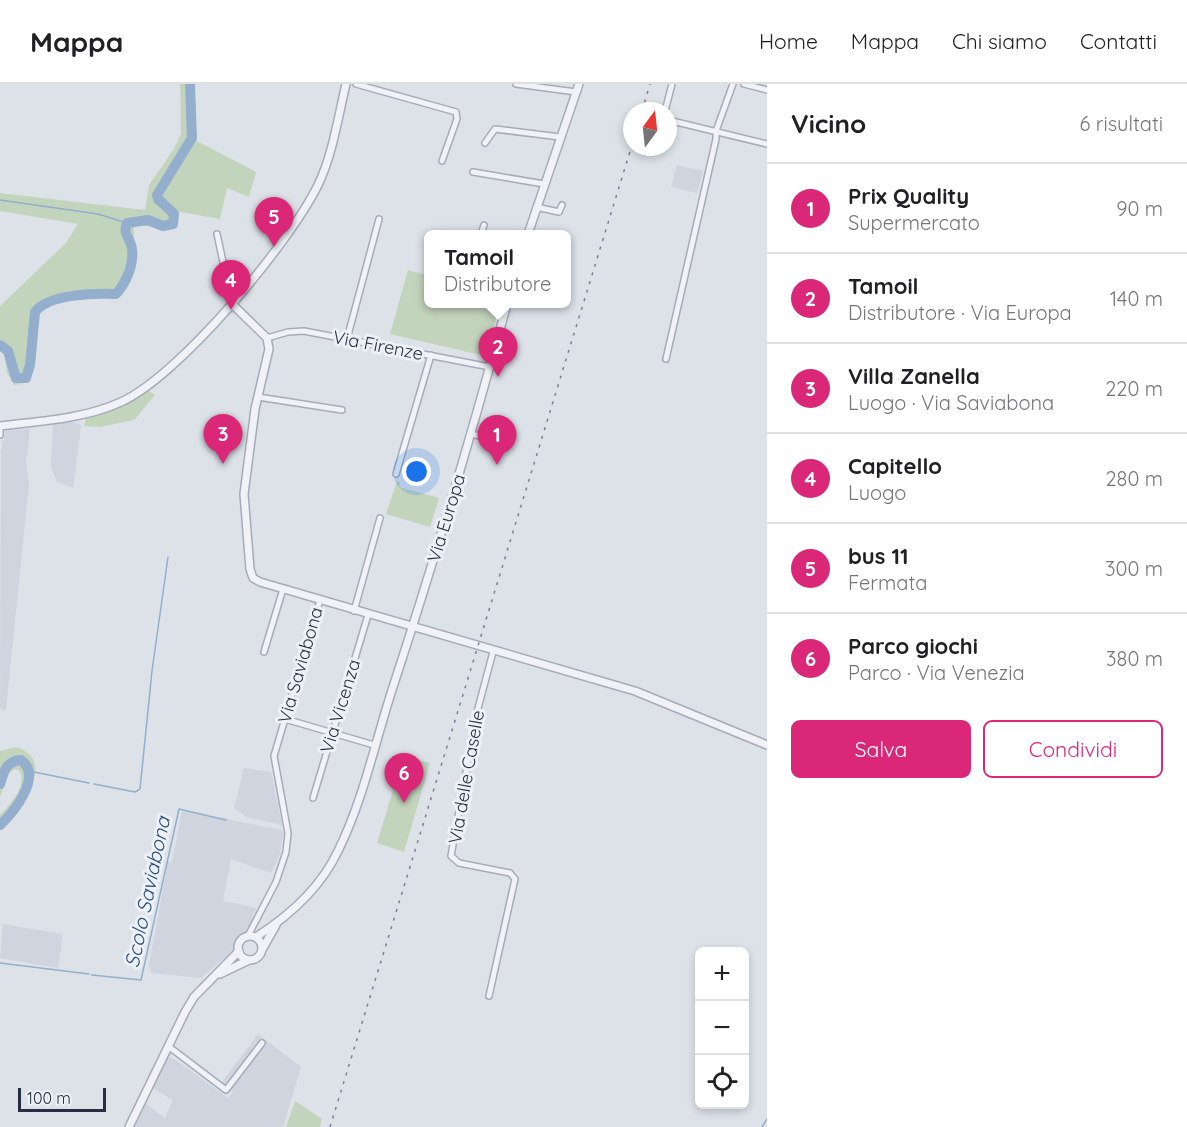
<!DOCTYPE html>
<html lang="it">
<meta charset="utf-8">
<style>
body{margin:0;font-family:Quicksand,sans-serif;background:#f6f6f6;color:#202124}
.controls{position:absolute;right:18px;bottom:18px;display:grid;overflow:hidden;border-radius:9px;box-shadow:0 3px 9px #0003}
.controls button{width:54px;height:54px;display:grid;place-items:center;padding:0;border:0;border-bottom:2px solid #e0e0e0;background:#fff;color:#202124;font:30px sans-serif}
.compass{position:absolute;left:623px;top:18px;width:54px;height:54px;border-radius:50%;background:#fff;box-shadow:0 3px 9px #0003;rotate:15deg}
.scale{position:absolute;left:18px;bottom:15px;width:88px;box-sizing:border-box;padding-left:6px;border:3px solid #252f41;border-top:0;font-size:16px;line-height:21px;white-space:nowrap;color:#252f41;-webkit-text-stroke:4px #edf1f6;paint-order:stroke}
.you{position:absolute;left:417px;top:388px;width:21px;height:21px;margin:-15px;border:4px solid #fff;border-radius:50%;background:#1a73e8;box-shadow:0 0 0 9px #1a73e833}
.badge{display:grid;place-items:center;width:39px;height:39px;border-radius:50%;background:#db2777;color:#fff;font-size:20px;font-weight:700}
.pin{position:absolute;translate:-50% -50px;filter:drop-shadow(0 2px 3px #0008)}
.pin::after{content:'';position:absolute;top:32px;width:21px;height:18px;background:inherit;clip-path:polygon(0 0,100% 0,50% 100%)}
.popup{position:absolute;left:424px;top:146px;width:147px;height:78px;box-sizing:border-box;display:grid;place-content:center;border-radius:9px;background:#fff;filter:drop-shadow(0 2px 4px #0005);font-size:20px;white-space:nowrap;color:#757577}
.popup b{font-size:22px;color:#202124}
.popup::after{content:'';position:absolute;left:50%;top:100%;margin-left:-12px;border:12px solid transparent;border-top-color:#fff}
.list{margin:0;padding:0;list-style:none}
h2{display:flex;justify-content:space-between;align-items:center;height:78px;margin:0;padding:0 24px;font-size:26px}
h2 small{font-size:20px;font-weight:400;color:#757577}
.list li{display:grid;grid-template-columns:39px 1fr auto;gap:18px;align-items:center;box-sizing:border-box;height:90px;padding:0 24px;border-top:2px solid #e0e0e0}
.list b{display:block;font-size:22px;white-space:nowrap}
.list p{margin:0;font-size:20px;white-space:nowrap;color:#757577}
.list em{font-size:20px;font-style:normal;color:#757577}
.actions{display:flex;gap:12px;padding:18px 24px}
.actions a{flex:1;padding:14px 0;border:2px solid #db2777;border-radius:9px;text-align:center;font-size:21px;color:#db2777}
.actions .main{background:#db2777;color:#fff}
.icon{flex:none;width:33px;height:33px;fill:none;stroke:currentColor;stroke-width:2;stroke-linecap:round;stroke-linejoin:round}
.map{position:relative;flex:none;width:767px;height:1043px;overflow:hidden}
header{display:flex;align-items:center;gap:36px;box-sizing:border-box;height:84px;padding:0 30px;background:#fff;border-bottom:2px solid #e0e0e0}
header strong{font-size:28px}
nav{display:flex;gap:33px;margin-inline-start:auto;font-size:21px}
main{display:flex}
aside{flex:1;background:#fff}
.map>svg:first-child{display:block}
</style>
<header>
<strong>Mappa</strong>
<nav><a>Home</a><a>Mappa</a><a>Chi siamo</a><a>Contatti</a></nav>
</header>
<main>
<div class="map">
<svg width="767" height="1043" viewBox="0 0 767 1043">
<rect width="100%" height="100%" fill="#dde2e9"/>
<!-- built -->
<g fill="#cfd4de">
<path d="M677 81 703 87 697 109 671 103Z"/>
<path d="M71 338 81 341 73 404 57 398 51 383 53 340Z"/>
<path d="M30 345 26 378 29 400 6 626 0 625 1 367 5 347Z"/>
<path d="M244 684 271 688 282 741 246 733 234 724Z"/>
<path d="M182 726 281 746 283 749 280 770 271 789 231 775 223 817 256 824 245 856 201 894 151 889 149 881 168 778H172Z"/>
<path d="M3 840 63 850 58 884 0 874Z"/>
<path d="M258 950 301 983 283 1043H132L143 1018 165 1034 173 1016 151 1003 167 972 176 976 228 1014 233 1008 222 998Z"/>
</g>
<!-- green -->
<g fill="#c3d4bd">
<path d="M180 0H193L195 56 256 88 249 113 227 104 220 135 175 127 174 145 134 141C133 167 141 195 115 212 90 211 66 213 43 223 29 239 45 281 22 300L14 301 7 289 4 267 0 264V222L66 159 78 140 0 127V109L145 126 149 101 174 65 181 50Z"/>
<path d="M408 186 429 192V220H500L485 272 390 250Z"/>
<path d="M149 307 155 311 134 336 100 343 84 342 86 334 123 322Z"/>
<path d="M397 397 400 398 399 403 439 414 430 443 386 430Z"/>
<path d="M16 663C61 678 16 725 0 745V731C11 719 28 702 19 686L14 685 9 689 0 713V667Z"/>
<path d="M404 671 430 679 404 768 377 759Z"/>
<path d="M295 1017 322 1035 320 1043H286Z"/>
</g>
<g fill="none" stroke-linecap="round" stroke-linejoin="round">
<!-- stream -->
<g stroke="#94afcd" stroke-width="1.5">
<path d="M0 116 98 130 127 139"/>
<path d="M29 687 89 699"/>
<path d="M94 700 135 708 140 705 152 587 168 473"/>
<path d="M0 879 89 890"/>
<path d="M92 891 141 896 179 725 226 736"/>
<path d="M762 1043 767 1035"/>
</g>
<!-- river -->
<g stroke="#94afcd" stroke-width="10">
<path d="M0 261 8 267 16 294H26L30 281 35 228C48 210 95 209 116 210 126 199 134 181 132 165 131 155 122 150 127 139L148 136 163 142 173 140 174 130 158 115 157 111 192 54 190 0"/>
<path d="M0 700C4 687 6 677 21 676 43 692 14 728 0 741"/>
</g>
<!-- minor casing -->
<g stroke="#a6acb7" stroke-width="8">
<g id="minor">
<path d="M356 0 456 28 457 35 442 77"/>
<path d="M516 0 576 8"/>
<path d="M744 0 767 6"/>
<path d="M665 27 672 0"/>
<path d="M668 36 767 60"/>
<path d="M485 59 495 45 560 53"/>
<path d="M473 88 544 100"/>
<path d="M536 123 559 128 562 121"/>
<path d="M217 150 232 220"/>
<path d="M481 150 484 141"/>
<path d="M267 254 288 248 304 247 490 283"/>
<path d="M347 255 379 135"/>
<path d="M666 275 716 55V47L733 0"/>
<path d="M258 313 342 326"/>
<path d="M0 344V351"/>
<path d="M471 350 503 357"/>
<path d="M396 390 431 271"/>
<path d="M354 527 380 434"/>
<path d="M264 568 283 505"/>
<path d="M285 635 374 661"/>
<path d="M313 714 368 531"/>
<path d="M248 852 276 798 286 768 288 749 274 672 320 516"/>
<path d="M489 912 515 795 510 789 459 779 451 772 477 628 493 568"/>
<path d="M168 962 226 1006 262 959"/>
</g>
</g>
<!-- tertiary casing -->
<g stroke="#a6acb7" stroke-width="10">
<g id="tertiary">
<path d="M528 150 579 0"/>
<path d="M232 220 267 254 269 265 255 325 244 410 250 485 253 494 260 498 635 607 767 661"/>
<path d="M0 342C40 337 84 335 121 318 179 292 289 160 318 101 333 70 338 33 346 0"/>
<circle cx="250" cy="864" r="12"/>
<path d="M256 853C289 832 322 802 339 765 363 716 375 659 392 606 434 478 472 349 507 220"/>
<path d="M263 864 276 841"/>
<path d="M220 890 249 876"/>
<path d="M129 1043 185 928 194 913 239 867"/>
</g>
</g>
<!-- minor -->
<use href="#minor" stroke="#f0f2f7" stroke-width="5"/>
<!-- tertiary -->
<use href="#tertiary" stroke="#f0f2f7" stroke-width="7"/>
<!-- rail -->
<g stroke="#758094" stroke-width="1.5" stroke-dasharray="3 6" stroke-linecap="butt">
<path d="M642 27 650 0"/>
<path d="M330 1043 632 61"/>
</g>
</g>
<g text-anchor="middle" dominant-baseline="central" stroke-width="6" stroke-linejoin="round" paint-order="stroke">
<!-- street labels -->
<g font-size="18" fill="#252f41" stroke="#edf1f6">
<text transform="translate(378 261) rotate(11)">Via Firenze</text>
<text transform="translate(446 434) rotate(-73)">Via Europa</text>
<text transform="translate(300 581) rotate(-74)">Via Saviabona</text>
<text transform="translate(340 622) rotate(-73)">Via Vicenza</text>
<text transform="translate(466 693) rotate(-80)">Via delle Caselle</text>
</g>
<!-- water labels -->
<g font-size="20" font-style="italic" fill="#2b4d79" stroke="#edf1f6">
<text transform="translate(147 808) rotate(-78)">Scolo Saviabona</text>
</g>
</g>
</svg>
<div class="controls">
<button>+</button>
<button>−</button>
<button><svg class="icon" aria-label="locate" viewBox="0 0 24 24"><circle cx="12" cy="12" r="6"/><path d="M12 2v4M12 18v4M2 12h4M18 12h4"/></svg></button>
</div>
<svg class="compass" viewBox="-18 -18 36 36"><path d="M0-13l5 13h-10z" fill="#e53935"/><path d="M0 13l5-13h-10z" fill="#757577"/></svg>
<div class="scale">100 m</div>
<div class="you"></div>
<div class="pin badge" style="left:497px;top:381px">1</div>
<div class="pin badge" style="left:498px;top:293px">2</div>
<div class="popup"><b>Tamoil</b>Distributore</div>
<div class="pin badge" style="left:223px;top:380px">3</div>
<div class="pin badge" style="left:231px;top:226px">4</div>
<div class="pin badge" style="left:274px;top:163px">5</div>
<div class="pin badge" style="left:404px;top:719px">6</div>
</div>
<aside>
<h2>Vicino<small>6 risultati</small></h2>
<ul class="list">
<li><span class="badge">1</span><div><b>Prix Quality</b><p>Supermercato</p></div><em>90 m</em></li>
<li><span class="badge">2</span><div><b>Tamoil</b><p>Distributore · Via Europa</p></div><em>140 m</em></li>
<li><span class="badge">3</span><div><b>Villa Zanella</b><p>Luogo · Via Saviabona</p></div><em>220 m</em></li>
<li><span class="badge">4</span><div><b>Capitello</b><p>Luogo</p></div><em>280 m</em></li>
<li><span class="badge">5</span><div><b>bus 11</b><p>Fermata</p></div><em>300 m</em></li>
<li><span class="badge">6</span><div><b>Parco giochi</b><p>Parco · Via Venezia</p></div><em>380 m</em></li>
</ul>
<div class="actions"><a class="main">Salva</a><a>Condividi</a></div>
</aside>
</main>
